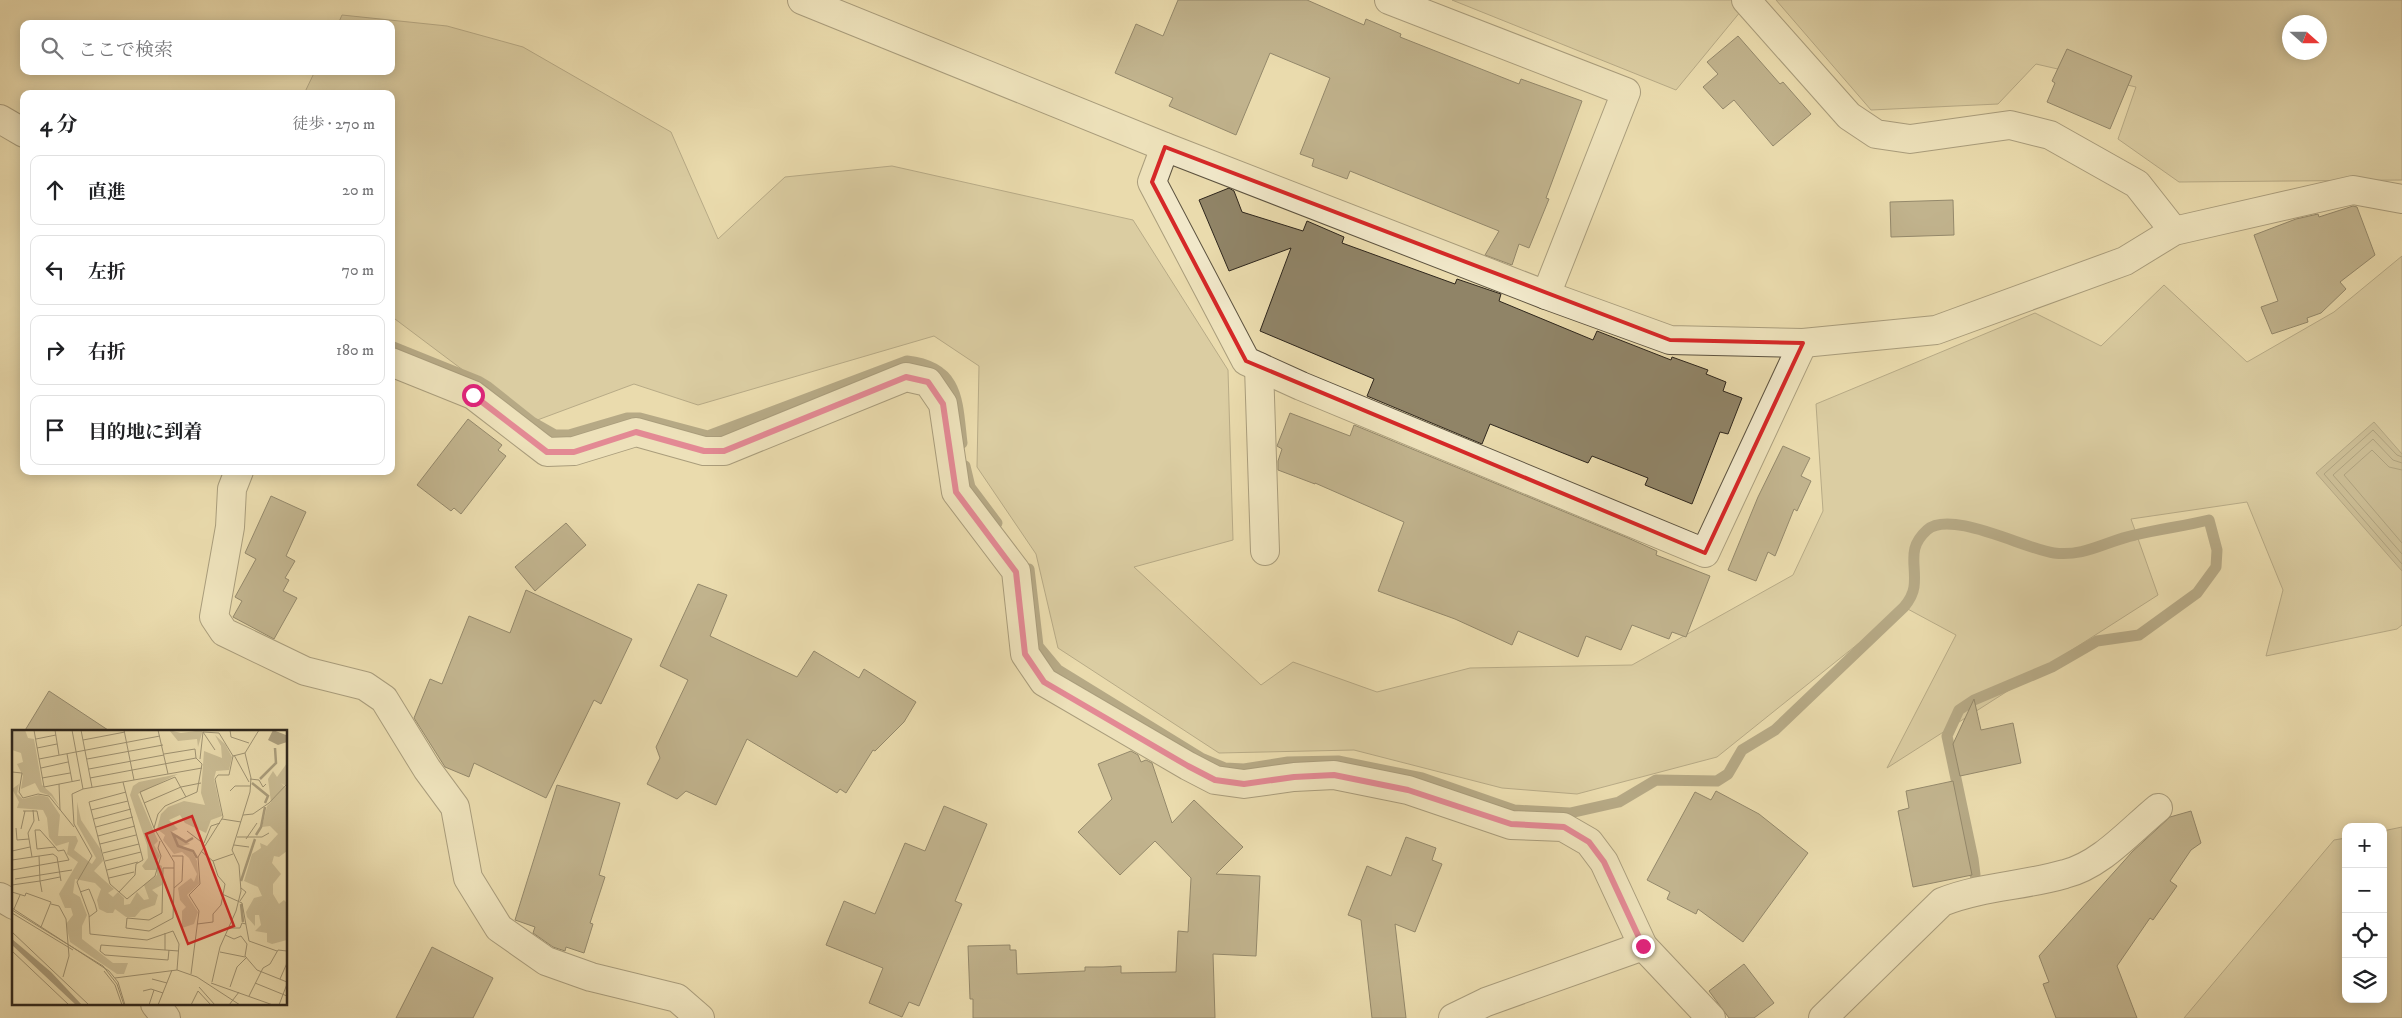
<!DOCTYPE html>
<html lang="ja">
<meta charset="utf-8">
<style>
body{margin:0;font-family:"IM FELL DW Pica","Noto Serif JP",serif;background:#f6f6f6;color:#202124}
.controls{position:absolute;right:15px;bottom:15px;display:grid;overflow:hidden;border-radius:10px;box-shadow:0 2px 12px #0003}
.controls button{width:45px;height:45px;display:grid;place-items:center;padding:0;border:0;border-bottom:1px solid #e0e0e0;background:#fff;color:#202124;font:25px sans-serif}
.compass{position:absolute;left:2282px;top:15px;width:45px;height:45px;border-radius:50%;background:#fff;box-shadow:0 2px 12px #0003;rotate:111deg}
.stop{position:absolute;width:15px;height:15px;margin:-11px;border:4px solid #db2777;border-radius:50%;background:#fff}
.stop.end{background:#db2777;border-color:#fff;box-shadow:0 1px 5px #0008}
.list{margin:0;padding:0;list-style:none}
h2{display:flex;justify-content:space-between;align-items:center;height:65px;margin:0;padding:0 20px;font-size:21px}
h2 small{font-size:16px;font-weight:400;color:#757577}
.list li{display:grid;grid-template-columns:32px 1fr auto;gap:15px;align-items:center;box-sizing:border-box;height:70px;margin:0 10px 10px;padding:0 10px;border:1px solid #e0e0e0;border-radius:10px}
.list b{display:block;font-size:19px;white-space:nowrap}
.list em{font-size:16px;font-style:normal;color:#757577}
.icon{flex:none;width:28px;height:28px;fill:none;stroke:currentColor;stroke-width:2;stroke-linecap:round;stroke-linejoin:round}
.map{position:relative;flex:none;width:2402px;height:1018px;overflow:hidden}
.search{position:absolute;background:#fff;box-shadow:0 2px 12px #0003;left:20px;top:20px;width:375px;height:55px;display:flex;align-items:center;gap:12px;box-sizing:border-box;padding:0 18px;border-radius:10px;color:#757577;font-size:19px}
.panel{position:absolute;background:#fff;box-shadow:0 2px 12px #0003;left:20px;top:90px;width:375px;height:385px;border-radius:10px}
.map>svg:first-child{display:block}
</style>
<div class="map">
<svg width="2402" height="1018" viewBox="0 0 2402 1018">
<rect width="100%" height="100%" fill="#eadbad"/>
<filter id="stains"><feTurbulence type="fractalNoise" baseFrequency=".004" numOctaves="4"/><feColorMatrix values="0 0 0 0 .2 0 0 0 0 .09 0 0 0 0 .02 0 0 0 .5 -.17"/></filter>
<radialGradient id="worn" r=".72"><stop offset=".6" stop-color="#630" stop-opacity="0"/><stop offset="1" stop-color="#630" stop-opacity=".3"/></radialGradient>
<!-- green -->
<g fill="#cabc94" stroke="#7c7158" fill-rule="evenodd">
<path d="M1452 0H1750L1676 90Z"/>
<path d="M1776 0H2402V180L2179 182 2118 139 2136 87 2036 64 1998 104 1871 110ZM2290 22H2320V52H2290Z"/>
<path d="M342 15 447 26 523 47 671 132 718 239 785 177 892 166 1133 220 1228 370 1233 540 1134 567 1261 685 1293 662 1377 692 1470 668 1632 665 1793 575 1823 511 1816 404 2035 313 2101 346 2164 285 2247 362 2334 312 2402 256V625L2397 629 2266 656 2283 590 2247 502 2131 519 2158 595 1887 768 1956 635 1904 607 1717 757 1577 794 1502 788 1354 750 1219 753 1058 648 1036 554 977 467 979 366 934 336 698 405 634 384 532 422 391 316V94H304L315 71H391V24H338Z"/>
<path d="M2402 827V1018H2184L2334 840 2346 838V999H2383V831Z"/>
</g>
<!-- water -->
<path fill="#aa9d7c" stroke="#786d56" d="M2374 422 2402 454V571L2316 473Z"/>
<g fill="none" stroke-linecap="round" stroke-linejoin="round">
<!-- shore -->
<g stroke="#6c624c" stroke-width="1">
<path d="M2402 457 2397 455 2373 430 2324 474 2402 564"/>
<path d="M2402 463 2393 460 2373 439 2333 475 2402 554"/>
<path d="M2402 470 2389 467 2372 450 2344 475 2402 543"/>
</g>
<!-- stream -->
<g stroke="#786d56" stroke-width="11">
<path d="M391 346 478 381 488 387 532 422 555 435H569L627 418H640L708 436 907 361C959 367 957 400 962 443"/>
<path d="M965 466 970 487 997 523"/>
<path d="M1029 569 1038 646 1058 670 1201 758 1225 768 1244 769 1288 762 1338 761 1422 778 1514 810 1570 813 1619 802 1656 780 1717 781 1728 774 1742 750 1775 730 1904 607C1909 601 1913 594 1914 587 1917 564 1906 549 1927 530 1950 509 2025 549 2054 553 2085 557 2106 541 2135 535 2159 529 2185 526 2209 520L2217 550 2216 567 2197 593 2139 635 2097 641 2052 667 1974 700 1959 710 1947 736 1973 859 1975 875"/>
</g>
</g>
<!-- building -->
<g fill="#908467" stroke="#2e261c">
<path d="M1178 0H1307L1364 25 1366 19 1401 34 1400 37 1519 84 1521 79 1582 101 1546 198 1549 199 1529 248 1519 244 1512 265 1485 255 1499 231 1350 171 1347 179 1312 166 1314 159 1300 154 1330 78 1270 53 1236 135 1169 106 1173 98 1115 73 1136 24 1163 36Z"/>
<path d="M1738 36 1780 84 1783 82 1811 114 1773 146 1734 100 1723 109 1703 87 1718 74 1707 62Z"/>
<path d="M2067 49 2132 76 2110 129 2047 102 2055 83 2052 81Z"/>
<path d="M1229 188 1234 191 1242 212 1303 231 1307 221 1344 237 1342 243 1455 284 1457 279 1501 294 1499 301 1593 340 1597 331 1671 360 1672 357 1708 370 1706 374 1726 382 1723 391 1742 398 1728 434 1720 432 1692 504 1645 485 1648 478 1592 456 1588 463 1490 424 1482 444 1367 396 1374 379 1260 331 1291 248 1229 271 1199 200Z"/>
<path d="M1953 200 1954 235 1891 237 1890 202Z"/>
<path d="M2353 206 2357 207 2375 255 2340 282 2346 289 2321 313 2307 318 2308 322 2272 334 2261 307 2278 301 2254 235 2296 219 2318 214 2319 217Z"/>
<path d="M1290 413 1350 436 1354 425 1628 538 1657 551 1656 555 1710 576 1686 637 1672 632 1669 639 1632 625 1621 650 1586 636 1578 657 1518 631 1512 645 1455 619 1378 591 1404 522 1315 483V484L1278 470V461L1282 449 1277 446Z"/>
<path d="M468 419 502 445 498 450 506 456 461 514 454 508 451 511 417 485Z"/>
<path d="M1783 446 1810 458 1801 476 1811 481 1797 511 1794 509 1775 556 1768 552 1756 581 1728 570 1758 497Z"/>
<path d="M271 496 306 512 286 556 295 561 285 578 289 580 283 591 297 598 274 639 233 617 242 601 235 597 256 559 245 553Z"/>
<path d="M566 523 586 545 535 591 515 567Z"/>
<path d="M698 584 727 595 710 636 797 677 814 651 859 678 864 669 916 702 904 722 875 751 873 750 846 793 840 789 837 793 747 739 716 805 686 791 677 799 647 784 660 758 656 747 688 680 660 666Z"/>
<path d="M526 590 632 639 601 704 594 700 546 798 474 763 469 777 445 767 414 718 430 679 442 684 469 616 510 633Z"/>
<path d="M49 691 111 732H24Z"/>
<path d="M1974 699 1981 730 2013 723 2021 763 1960 776 1953 744Z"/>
<path d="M1131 751 1138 755 1141 762 1146 760 1152 763 1172 823 1194 800 1243 847 1216 874 1260 876 1256 956 1213 954 1215 1018H973V999H970L968 946 1010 945V950H1016L1017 974 1085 971V967H1103L1121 966V973L1176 972 1178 931 1188 932 1191 878 1155 841 1120 875 1078 832 1112 799 1098 764Z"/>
<path d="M1953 781 1972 875 1913 887 1898 811 1909 808 1906 791Z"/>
<path d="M557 785 620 803 599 875 605 877 590 923 593 924 584 953 566 947 565 951 553 947 533 933 535 927 515 920Z"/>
<path d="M1716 791 1759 814 1808 853 1743 942 1698 909 1696 914 1667 899 1670 892 1647 880 1695 792 1711 800Z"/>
<path d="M944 806 987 824 955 901 962 904 919 1006 909 1002 902 1017 869 1003 883 968 826 945 844 901 875 914 905 843 925 851Z"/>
<path d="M2191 811 2201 843 2191 850 2170 881 2177 886 2153 920 2150 918 2117 966 2137 1018H2056L2043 984 2049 982 2039 956 2132 852 2170 817Z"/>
<path d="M1406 837 1436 848 1432 860 1442 864 1415 932 1395 924 1406 1018H1372L1361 920 1348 915 1367 866 1391 876Z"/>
<path d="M432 947 493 978 473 1018H396Z"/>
<path d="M1744 964 1774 1003 1754 1018H1729L1709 991Z"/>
</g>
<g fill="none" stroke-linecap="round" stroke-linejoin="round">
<!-- minor casing -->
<g stroke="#5d5340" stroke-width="30">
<g id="minor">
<path d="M802 0 1165 147 1546 295 1670 340 1803 343 1936 330 2125 261 2174 231 2353 190 2402 199"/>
<path d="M1389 0 1626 92 1546 295"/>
<path d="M1746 0 1849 116 1876 134 1910 139 2010 125 2050 135 2137 184 2174 231"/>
<path d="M0 119 24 133"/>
<path d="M1165 147 1152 182 1246 361 1301 386 1705 553 1803 343"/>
<path d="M391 362 473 395 547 452 574 451 636 432 704 451H724L906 377 928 382 943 404 956 492 1016 571 1025 654 1044 682 1188 766 1215 780 1244 784 1294 777 1334 775 1408 790 1511 825 1563 827 1589 842 1604 862 1643 946 1711 1018"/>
<path d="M1259 367 1265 551"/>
<path d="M239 471 232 489 230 527 214 617 224 632 305 671 365 686 384 699 427 769 455 807 468 878 499 928 546 961 591 977 677 998 700 1018"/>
<path d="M0 897 14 905"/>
<path d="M155 1004 166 1018"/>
<path d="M1453 1018 1486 1002 1643 946"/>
<path d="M1823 1018 1942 902C1982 886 2024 886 2065 874 2101 865 2130 831 2158 808"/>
</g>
</g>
<!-- minor -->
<use href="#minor" stroke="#f1e8ca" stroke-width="28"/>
</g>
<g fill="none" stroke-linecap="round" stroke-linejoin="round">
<!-- route -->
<path stroke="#db2777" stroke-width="6" d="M473 395 547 452H574L636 432 704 451H724L906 377 928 382 943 404 956 492 1016 572 1025 654 1044 682 1188 766 1215 780 1244 784 1294 777 1334 775 1408 790 1511 824 1564 827 1589 842 1604 862 1643 946"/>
</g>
<!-- marked area -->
<path d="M0 0H2402V1018H0ZM1165 147 1670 340 1803 343 1705 553 1246 361 1152 182Z" fill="#eadbad" fill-opacity=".55" fill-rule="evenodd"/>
<path fill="none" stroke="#d62828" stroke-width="4" stroke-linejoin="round" d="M1165 147 1670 340 1803 343 1705 553 1246 361 1152 182Z"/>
<!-- overview -->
<g transform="translate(12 730)">
<rect width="275" height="275" fill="#eadbad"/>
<path d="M0 0H13L16 8 22 9 30 55 40 64 48 77 39 66 28 62 23 53 9 59 11 46 5 34 11 32 9 23 0 20ZM157 0 169 3 191 0 186 17 185 9 166 11ZM203 5 213 14 220 27 217 40 204 41 202 49 210 86 199 90 194 103 173 93 168 85 157 90 166 99 159 102 162 107 165 105 178 114 170 116 180 122 185 131 187 154 175 165 186 182 182 194 170 198V181L174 177 168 170 166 158 179 148 182 152 185 144 177 128 170 122 162 124 151 110 153 105 145 99 149 84 156 77 172 71 193 75 189 63 192 21 210 28 209 16ZM275 33V57L269 53 275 59V121L267 127 262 126 260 133 269 144 261 154V164L267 174 272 170 275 173V210L260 214 255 212V203L243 201 249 195 247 185H243V196L235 187 234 182 242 168 250 166 246 157 232 151 240 124 249 118 248 113 255 116 266 104 258 96 250 97 255 76 259 72 256 49 261 41 265 47ZM166 44 126 64 146 111 142 115 148 126 144 133 150 136V155L140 160 146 165 143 175 129 180 123 187H114L103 179 101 183H95L87 179 85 170 89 159 83 153 63 149 61 163 68 167 75 185 70 196V209L101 233H116L112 244H105L58 212 54 194 61 185 59 178H53L47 164 66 132 55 124 57 112 44 116 37 107 35 88 31 80 5 78 7 72 0 59 7 54 5 64 11 69 27 65 36 67 48 85 46 106H64L66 111 62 120 80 134 84 128 65 94V72L69 90 89 120 91 131 82 141 102 159 96 163 101 167 106 162 112 168V175L118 174 125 162 132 170 137 169 132 155 145 145V140H133L130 136 136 128 135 115 118 65 121 56 127 52Z" fill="#cabc94"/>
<path d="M261 0 274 5 275 12 266 15 256 10ZM0 209 39 242 70 275H64L0 215Z" fill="#aa9d7c"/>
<path fill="none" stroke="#aa9d7c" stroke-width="2.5" d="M248 49 264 33 263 18M240 53 256 66 253 73M244 105 249 97 253 77M181 108 174 112 161 104 166 116 181 121 185 128M229 151 243 109M229 174 231 192"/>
<path fill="none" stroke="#9f9373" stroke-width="1" d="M22 0 32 57 68 50M43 0 47 25M60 0 71 59 60 64 62 94 80 126 65 152 77 185 78 204 135 210 161 201 167 214 165 240 185 247 228 275M69 0 80 57M112 0 122 50M146 0 156 44M218 0 219 7 237 13M191 2 207 3 221 26M191 2 203 20M24 9 44 5M71 10 113 2M25 18 45 14M55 24 60 51M152 24 183 19 184 28 190 34 185 62 153 76 146 84 142 98 162 132V158L161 188 137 201 114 198 115 188 137 190 150 183 151 138H162M222 25 237 52M27 29 148 6M75 29 151 15M188 29 191 2M29 38 56 32M77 39 152 25M0 42 10 43 7 62 11 68 26 64 37 66 62 97M30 48 58 43M78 48 184 28M238 49 247 50 251 57 254 54M47 54 48 80M71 59 190 38M218 61 223 56H238M114 62 77 72 98 154 115 169 143 146 149 126 146 118 148 111M132 73 169 57 189 53M79 80 116 71M11 81H25L27 91M231 85 241 84 257 73 275 54M82 89 119 79M210 89 229 92M84 97 121 87M4 98 5 110 17 109M142 98 128 62 163 47 174 67M9 99 13 81M175 101 192 114M86 106 123 96M225 107H250L257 103M234 109 245 93M192 113 199 96 208 93M88 114 124 105M222 115 237 117M0 121 18 117M91 123 127 114M160 126H171L170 151 162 158M20 127 16 103 22 91 21 80M0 130 41 124 45 127 49 151M93 131 129 122M201 131 221 124M0 140 57 130 52 120 46 121 43 117 28 100H23L25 119 43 117M95 140 126 132M97 148 122 142M3 149 60 140M0 155 28 151 27 126M0 162 13 166 14 163 39 172 29 197M30 162 28 151 48 147M68 162 77 159 83 174 85 181 77 187M107 162 123 145 124 134 131 130 111 52M210 164 230 173 237 211 265 221M228 171 234 162 229 158M39 174 47 176 54 189 57 226 51 247M0 178 97 241 106 252 113 275M2 179 8 165M0 180 91 236 105 254 112 275M0 183 61 220M185 194 201 192V184L209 175 213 154 206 146 201 131 190 122M216 198H228L230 193 234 194M0 202 77 275M213 205 222 209 229 206 235 214 233 226 245 240 275 252M153 220V203M157 220 156 230 93 225 88 221 89 215 153 220 167 221M0 221 57 275M208 222 233 227M92 241 103 255 110 275M179 244 187 181 177 165 188 154 186 127 211 87 203 49 206 45H217L221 26 233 23M103 248 165 240M140 249 155 253M268 249 275 233M200 252 208 217 224 181 229 161 227 135 220 120 238 62 239 48 233 23 247 0M199 253 261 275M243 253 275 266M187 257 203 275M218 257 225 237 235 227M131 261 139 259 151 263M237 266 251 238 258 234 266 220 275 221M137 275 142 260M146 275 160 240M179 275 186 261 199 275M217 275 227 262M267 275 275 254"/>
<path fill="#d62828" fill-opacity="0.15" stroke="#d62828" stroke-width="2.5" d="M180 86 222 196 176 214 134 104Z"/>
<rect width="275" height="275" fill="none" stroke="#2e261c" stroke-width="2.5"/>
</g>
<rect width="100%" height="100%" filter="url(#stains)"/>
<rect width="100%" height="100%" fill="url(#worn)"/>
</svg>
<div class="controls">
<button>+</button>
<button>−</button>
<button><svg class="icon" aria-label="locate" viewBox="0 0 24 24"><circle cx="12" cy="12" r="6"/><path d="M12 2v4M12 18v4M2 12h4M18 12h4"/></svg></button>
<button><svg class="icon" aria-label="layers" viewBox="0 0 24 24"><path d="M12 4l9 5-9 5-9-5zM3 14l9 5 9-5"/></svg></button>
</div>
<svg class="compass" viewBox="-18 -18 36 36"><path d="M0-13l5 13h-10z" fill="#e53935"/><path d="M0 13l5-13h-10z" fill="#757577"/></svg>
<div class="stop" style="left:473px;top:395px"></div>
<div class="stop end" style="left:1643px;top:946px"></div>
<div class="search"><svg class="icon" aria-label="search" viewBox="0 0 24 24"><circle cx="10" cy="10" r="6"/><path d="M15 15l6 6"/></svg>ここで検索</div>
<section class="panel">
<h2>4 分<small>徒歩 · 270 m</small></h2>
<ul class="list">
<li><svg class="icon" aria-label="ahead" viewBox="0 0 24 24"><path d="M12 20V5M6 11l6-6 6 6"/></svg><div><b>直進</b></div><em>20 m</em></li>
<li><svg class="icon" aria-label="left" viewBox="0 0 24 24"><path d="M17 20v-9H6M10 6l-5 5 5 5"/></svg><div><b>左折</b></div><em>70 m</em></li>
<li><svg class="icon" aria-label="right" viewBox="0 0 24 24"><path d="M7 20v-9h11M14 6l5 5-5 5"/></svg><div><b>右折</b></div><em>180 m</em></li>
<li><svg class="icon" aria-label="arrive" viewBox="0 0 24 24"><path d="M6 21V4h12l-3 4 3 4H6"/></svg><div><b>目的地に到着</b></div></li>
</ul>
</section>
</div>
